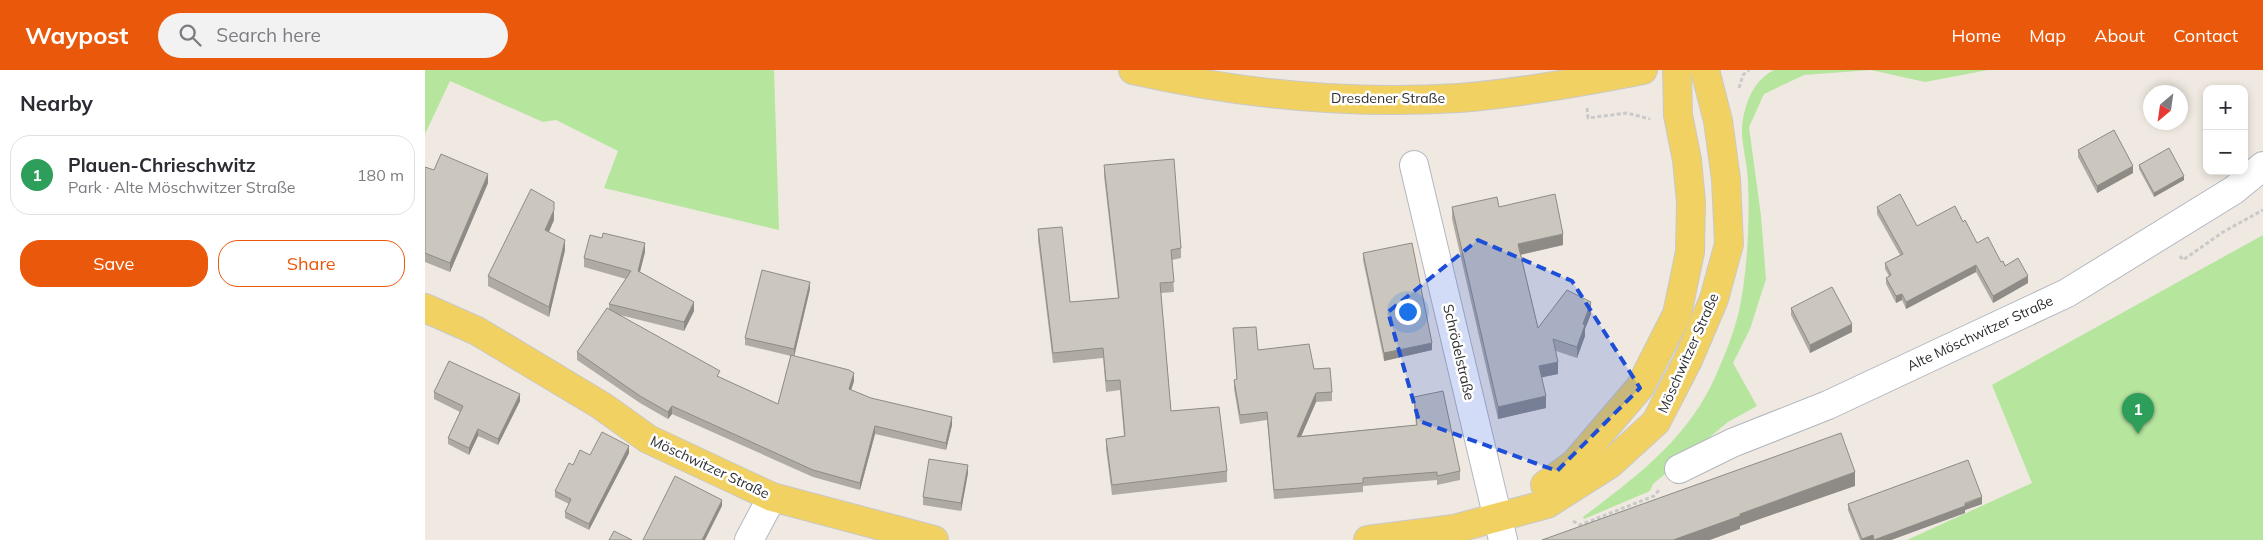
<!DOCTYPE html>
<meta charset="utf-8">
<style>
body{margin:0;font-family:Mulish,sans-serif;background:#f2f2f3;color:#2b2b33}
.controls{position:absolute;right:15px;top:15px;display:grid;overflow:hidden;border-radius:10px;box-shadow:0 2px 8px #0003}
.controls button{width:45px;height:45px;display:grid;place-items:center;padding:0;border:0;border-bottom:1px solid #e1e1e2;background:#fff;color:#2b2b33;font:25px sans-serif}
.compass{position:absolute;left:1718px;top:15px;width:45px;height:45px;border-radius:50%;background:#fff;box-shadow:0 2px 8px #0003;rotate:209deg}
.you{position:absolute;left:982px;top:241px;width:18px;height:18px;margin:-12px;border:4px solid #fff;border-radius:50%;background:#1a73e8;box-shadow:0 0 0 8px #1a73e833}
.badge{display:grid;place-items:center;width:32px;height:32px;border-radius:50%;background:#ea580c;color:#fff;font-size:16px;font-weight:700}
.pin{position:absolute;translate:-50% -41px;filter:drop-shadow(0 1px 2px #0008)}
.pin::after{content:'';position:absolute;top:26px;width:18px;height:15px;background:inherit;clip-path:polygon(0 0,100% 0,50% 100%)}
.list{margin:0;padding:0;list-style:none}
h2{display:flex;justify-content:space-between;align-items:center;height:65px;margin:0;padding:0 20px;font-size:21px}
h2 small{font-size:16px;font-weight:400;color:#7c7c81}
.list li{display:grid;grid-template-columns:32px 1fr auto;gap:15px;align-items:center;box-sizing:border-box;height:80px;margin:0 10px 10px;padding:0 10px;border:1px solid #e1e1e2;border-radius:20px}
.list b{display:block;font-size:19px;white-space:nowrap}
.list p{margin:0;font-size:16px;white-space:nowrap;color:#7c7c81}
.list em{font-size:16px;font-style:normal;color:#7c7c81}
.actions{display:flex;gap:10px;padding:15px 20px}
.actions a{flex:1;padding:11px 0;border:1px solid #ea580c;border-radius:20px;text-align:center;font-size:18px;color:#ea580c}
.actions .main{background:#ea580c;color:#fff}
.icon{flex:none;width:28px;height:28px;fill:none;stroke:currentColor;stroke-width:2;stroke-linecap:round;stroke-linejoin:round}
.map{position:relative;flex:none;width:1838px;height:470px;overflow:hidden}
header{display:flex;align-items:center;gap:30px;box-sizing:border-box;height:70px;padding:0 25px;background:#ea580c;color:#fff}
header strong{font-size:24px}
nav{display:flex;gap:28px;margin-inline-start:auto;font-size:18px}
.search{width:350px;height:45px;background:#f2f2f3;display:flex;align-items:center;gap:12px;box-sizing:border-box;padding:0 18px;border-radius:28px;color:#7c7c81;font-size:19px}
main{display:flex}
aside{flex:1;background:#fff}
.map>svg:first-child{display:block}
</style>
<header>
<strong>Waypost</strong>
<div class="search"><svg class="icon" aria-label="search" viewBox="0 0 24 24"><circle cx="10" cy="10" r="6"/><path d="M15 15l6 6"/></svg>Search here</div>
<nav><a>Home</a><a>Map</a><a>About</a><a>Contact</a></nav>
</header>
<main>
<aside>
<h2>Nearby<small></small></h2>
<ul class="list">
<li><span class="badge" style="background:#2e9e5b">1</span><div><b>Plauen-Chrieschwitz</b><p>Park · Alte Möschwitzer Straße</p></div><em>180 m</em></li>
</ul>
<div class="actions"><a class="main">Save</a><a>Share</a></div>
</aside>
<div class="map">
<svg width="1838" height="470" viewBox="0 0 1838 470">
<rect width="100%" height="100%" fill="#efe9e1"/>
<!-- green -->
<g fill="#b6e59e">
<path d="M0 0H349L354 160 179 118 193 81 131 50 118 52 25 11 0 64Z"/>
<path d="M1349 0H1563L1500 12 1446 0 1379 5 1339 24 1324 57 1336 146 1341 209 1325 259 1308 293 1332 336 1303 352 1228 414 1225 421 1159 449 1158 447C1211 407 1264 368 1291 305 1300 285 1309 262 1314 241 1322 205 1325 150 1323 113 1323 92 1314 69 1318 49 1322 28 1330 10 1349 0Z"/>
<path d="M1838 165V470H1482L1607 413 1567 315Z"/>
</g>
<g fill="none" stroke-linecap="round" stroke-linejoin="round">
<!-- minor casing -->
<g stroke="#b4b7c1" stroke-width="30">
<g id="minor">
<path d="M989 95 1078 470"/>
<path d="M1254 399 1307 373 1403 335 1642 223 1809 120 1838 96"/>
<path d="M324 470 347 427"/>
</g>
</g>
<!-- major casing -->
<g stroke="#c9c9c9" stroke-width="30">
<g id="major">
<path d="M708 0C815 24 925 35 1034 28 1096 23 1157 12 1218 0"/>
<path d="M0 238 52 261 177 336 223 369 347 427 509 470"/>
<path d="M1120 415 1149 394 1215 317 1252 244 1265 182 1266 132 1262 90 1253 45 1252 0"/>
<path d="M943 470 1029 459 1122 434 1185 394 1231 352 1263 290 1289 229 1304 174 1301 109 1293 51 1280 0"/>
</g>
</g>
<!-- path -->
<g stroke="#c9c9c9" stroke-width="3" stroke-dasharray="4 2.5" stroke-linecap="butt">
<path d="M1314 18 1318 5 1324 0"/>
<path d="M1162 38 1163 48 1202 43 1225 49"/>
<path d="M1755 186 1758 190 1798 162 1838 140"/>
<path d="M1148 451 1155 455 1229 426 1235 419"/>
</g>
<!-- minor -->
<use href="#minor" stroke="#fff" stroke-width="28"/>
<!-- major -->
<use href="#major" stroke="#f2d163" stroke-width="28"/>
</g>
<!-- wall -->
<g fill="#afaba4">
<path d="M1653 80 1708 103 1672 123 1653 87Z"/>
<path d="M679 95 756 178V188L747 190 749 222 736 223 746 341 802 401V412L687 425 681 379V369L699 366 695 320 681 322 678 288 628 293 613 170V159L645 232 693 228 679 106Z"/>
<path d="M1714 95 1759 110 1729 127 1714 99Z"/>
<path d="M0 97 9 100 63 113 25 202 0 192Z"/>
<path d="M1027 137H1074L1138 175 1096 185 1113 258 1166 244 1160 259V266L1152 288 1131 281 1133 304 1117 307 1121 338 1073 349 1027 149Z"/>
<path d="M1452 137 1492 156 1538 152 1552 173 1576 192 1603 213 1568 233 1551 202 1481 239 1477 230 1471 233 1461 214V208L1464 206 1460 199V193L1475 185 1452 144Z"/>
<path d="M129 150 124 162 140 180 124 247 63 216V206Z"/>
<path d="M220 182 215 202 269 241 259 261 195 245 295 308 353 334 366 286 320 275V268L385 219 369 286 429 311 426 320 446 328 527 355 521 380 450 364 435 420 388 407 247 344 243 349 215 333 152 290V282L184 239V234L201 209 159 197V188Z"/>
<path d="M938 183 1007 280 959 291 938 190Z"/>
<path d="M1366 238 1427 262 1385 283 1366 245Z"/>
<path d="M808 258 833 280 889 299 907 322V331L891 332 876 366 991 355 989 336V327L1035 401V410L1012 415V410L938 416V422L849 429 842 350 815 354 809 319V310H812Z"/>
<path d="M9 322 95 331 73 375 53 366 44 385 23 374V368L35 342 9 329Z"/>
<path d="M204 383 164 460 140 448V442L144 434 130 427V421L148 395 165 385Z"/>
<path d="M543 403 536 441 498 435V427Z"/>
<path d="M1423 434H1557L1540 440V443L1466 470H1435L1423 440Z"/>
</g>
<!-- shaded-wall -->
<g fill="#8e8b86">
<path d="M1708 96V103L1672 123V116Z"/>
<path d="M63 104V113L25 202V193Z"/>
<path d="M1759 106V110L1729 127V123Z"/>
<path d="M129 140V150L120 170V160Z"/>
<path d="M1138 164V175L1093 185V174Z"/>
<path d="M140 170V180L124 247V237Z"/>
<path d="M220 173V182L213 209V201Z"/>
<path d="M1551 195V202L1481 239V232Z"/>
<path d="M1603 206V213L1568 233V226Z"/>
<path d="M385 212V219L369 287V279Z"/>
<path d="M1477 224V230L1471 233V226Z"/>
<path d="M269 232V241L259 261V252Z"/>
<path d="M1166 232V244L1160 259V266L1152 288V277L1158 254Z"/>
<path d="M1427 254V262L1385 283V275Z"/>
<path d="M1007 273V280L959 291V283Z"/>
<path d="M1133 292V304L1114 308V296Z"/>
<path d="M429 303V311L424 327V319Z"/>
<path d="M891 323V332L872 376V367Z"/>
<path d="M95 324V331L73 375V369Z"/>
<path d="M1121 326V338L1073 349V337Z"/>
<path d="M247 336V344L243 349V342Z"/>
<path d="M527 347V355L521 380V373Z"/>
<path d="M450 356V364L435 420V413Z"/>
<path d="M53 359V366L44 385V378Z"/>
<path d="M204 376V383L164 460V454Z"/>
<path d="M543 395V403L536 441V433Z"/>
<path d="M1430 402V416L1315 456V459L1285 470H1248L1315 444Z"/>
<path d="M1557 427V434L1540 440V443L1466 470H1449Z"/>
<path d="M297 430V436L280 470H277Z"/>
<path d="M1448 465V470H1437V469Z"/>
</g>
<!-- building -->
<g fill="#cbc7bf" stroke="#8e8b86">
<path d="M1689 60 1708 96 1672 116 1653 80Z"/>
<path d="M1744 78 1759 106 1729 123 1714 95Z"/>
<path d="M16 84 63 104 25 193 0 183V97L9 100Z"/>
<path d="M749 89 756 178 746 180 749 212 735 213 746 341 794 337 802 401 687 415 681 369 700 366 695 310 681 311 678 278 628 283 613 159 637 157 645 232 694 228 679 95Z"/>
<path d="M106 119 129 132V140L120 160 140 170 124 237 63 206Z"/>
<path d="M1130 124 1138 164 1093 174 1113 258 1142 220 1166 232 1158 254 1160 255 1152 277 1128 269 1133 292 1114 296 1121 326 1073 337 1027 137 1072 127 1074 137Z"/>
<path d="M1475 124 1492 156 1530 136 1538 152 1540 150 1552 173 1563 167 1576 192 1578 191 1580 196 1593 188 1603 206 1568 226 1551 195 1481 232 1477 224 1471 226 1461 208 1466 205 1460 193 1478 184 1452 137Z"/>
<path d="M178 163 220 173 213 201 269 232 259 252 184 234 206 201 159 188 165 165 177 168Z"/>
<path d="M987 173 1007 273 959 283 938 183Z"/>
<path d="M337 200 385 212 369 279 320 268Z"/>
<path d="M1407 217 1427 254 1385 275 1366 238Z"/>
<path d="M182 238 295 301 292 306 353 334 366 285 424 300 429 303 424 319 446 328 527 347 521 373 450 356 435 413 388 400 247 336 243 342 215 326 152 282Z"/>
<path d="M831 257 833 280 884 274 889 299 905 298 907 322 891 323 872 367 992 355 989 327 1018 321 1035 401 1012 406V402L938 408V413L849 420 842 342 815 345 809 310 812 309 808 258Z"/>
<path d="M24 291 95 324 73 369 53 359 44 378 23 368 38 336 9 322Z"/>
<path d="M177 362 204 376 164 454 140 442 146 429 130 421 144 393 148 395 155 380 165 385Z"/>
<path d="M1416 363 1430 402 1315 444V446L1248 470H1117Z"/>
<path d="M504 389 543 395 536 433 498 427Z"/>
<path d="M1543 390 1557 427 1540 433V436L1449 470 1448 465 1437 469 1423 434Z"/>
<path d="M250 406 297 430 277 470H218Z"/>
<path d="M189 461 207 470H184Z"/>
</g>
<!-- marked area -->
<path fill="#1d4ed8" fill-opacity="0.2" stroke="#1d4ed8" stroke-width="4" stroke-dasharray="10 6" stroke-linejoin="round" d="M1053 170 1147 211 1215 318 1132 401 994 351 963 242Z"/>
<g text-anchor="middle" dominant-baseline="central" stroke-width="5" stroke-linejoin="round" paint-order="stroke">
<!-- street labels -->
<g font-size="14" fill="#2e2e2e" stroke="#fff">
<text x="963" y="28">Dresdener Straße</text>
<text transform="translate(1555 263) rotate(-25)">Alte Möschwitzer Straße</text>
<text transform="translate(1034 282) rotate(77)">Schrödelstraße</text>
<text transform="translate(1263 283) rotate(-66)">Möschwitzer Straße</text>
<text transform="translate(285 397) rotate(25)">Möschwitzer Straße</text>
</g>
</g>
</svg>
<div class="controls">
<button>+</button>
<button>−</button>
</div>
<svg class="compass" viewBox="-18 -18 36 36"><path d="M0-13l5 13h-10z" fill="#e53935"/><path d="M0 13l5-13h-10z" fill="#7c7c81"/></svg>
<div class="you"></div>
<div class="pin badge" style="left:1713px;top:364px;background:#2e9e5b">1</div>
</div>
</main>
